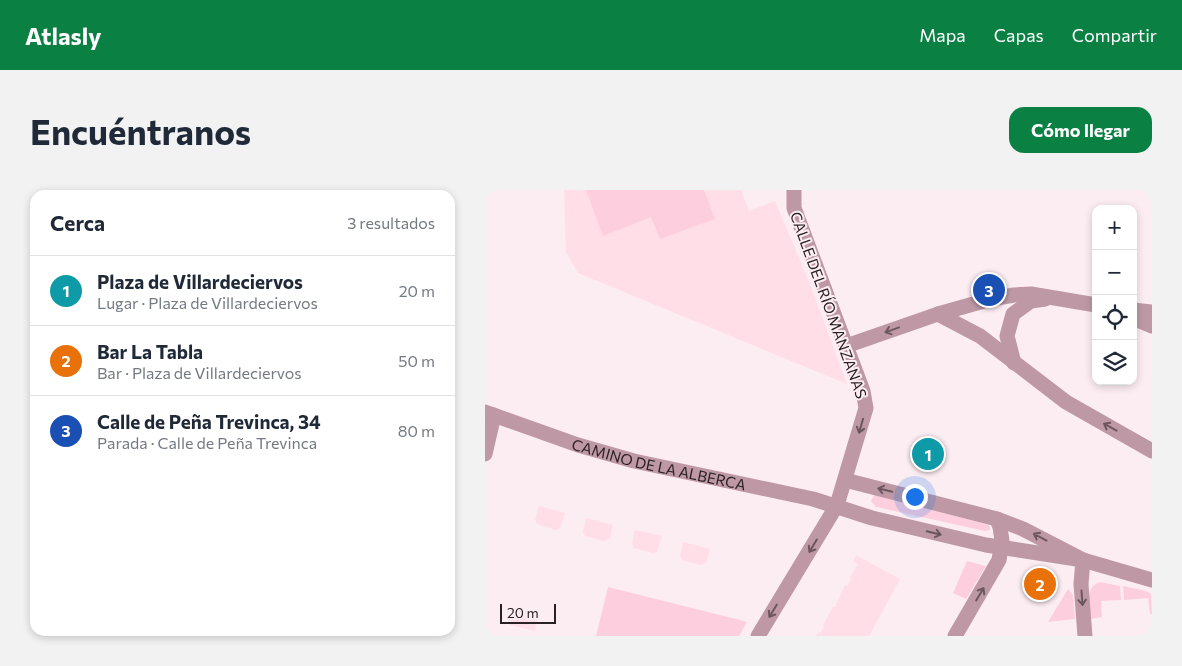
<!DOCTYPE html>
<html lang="es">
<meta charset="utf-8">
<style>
body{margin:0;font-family:Commissioner,sans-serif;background:#f2f2f3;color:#1f2937}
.controls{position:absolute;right:15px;top:15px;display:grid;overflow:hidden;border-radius:10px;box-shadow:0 2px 8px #0003}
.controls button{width:45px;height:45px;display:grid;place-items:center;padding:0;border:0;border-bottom:1px solid #e0e1e3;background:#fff;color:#1f2937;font:25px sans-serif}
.scale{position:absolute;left:15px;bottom:12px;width:56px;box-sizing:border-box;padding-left:5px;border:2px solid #2a2124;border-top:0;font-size:14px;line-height:18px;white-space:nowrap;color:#2a2124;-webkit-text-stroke:4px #fcedf2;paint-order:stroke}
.you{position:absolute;left:429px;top:306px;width:18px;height:18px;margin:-12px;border:4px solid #fff;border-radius:50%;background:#1a73e8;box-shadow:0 0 0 8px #1a73e833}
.badge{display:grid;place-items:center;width:32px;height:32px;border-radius:50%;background:#0b8043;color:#fff;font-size:16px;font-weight:700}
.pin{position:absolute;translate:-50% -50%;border:2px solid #fff;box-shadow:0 1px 5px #0006}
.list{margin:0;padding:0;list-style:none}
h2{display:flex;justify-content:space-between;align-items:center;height:65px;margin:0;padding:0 20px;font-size:21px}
h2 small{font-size:16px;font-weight:400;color:#747a83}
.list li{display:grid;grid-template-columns:32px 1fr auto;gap:15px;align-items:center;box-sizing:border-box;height:70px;padding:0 20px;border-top:1px solid #e0e1e3}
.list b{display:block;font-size:19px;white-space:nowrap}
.list p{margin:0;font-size:16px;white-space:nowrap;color:#747a83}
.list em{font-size:16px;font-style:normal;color:#747a83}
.icon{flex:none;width:28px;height:28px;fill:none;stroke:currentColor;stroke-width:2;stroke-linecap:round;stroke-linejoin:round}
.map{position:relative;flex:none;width:667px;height:446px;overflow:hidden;border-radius:15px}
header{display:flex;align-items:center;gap:30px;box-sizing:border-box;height:70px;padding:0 25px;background:#0b8043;color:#fff}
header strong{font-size:24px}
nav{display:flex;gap:28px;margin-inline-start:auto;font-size:18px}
.intro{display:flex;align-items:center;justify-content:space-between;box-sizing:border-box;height:120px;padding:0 30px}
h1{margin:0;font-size:35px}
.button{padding:12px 22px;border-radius:15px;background:#0b8043;color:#fff;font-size:18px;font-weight:700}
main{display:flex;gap:30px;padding:0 30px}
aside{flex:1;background:#fff;border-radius:15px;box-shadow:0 2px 8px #0003}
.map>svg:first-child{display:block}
</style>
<header>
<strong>Atlasly</strong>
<nav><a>Mapa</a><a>Capas</a><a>Compartir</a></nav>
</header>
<div class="intro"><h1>Encuéntranos</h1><a class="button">Cómo llegar</a></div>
<main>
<aside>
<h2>Cerca<small>3 resultados</small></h2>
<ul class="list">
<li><span class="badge" style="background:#0f9aa8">1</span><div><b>Plaza de Villardeciervos</b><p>Lugar · Plaza de Villardeciervos</p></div><em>20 m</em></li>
<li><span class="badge" style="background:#e8710a">2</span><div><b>Bar La Tabla</b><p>Bar · Plaza de Villardeciervos</p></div><em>50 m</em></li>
<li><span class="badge" style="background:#1a4fb4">3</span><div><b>Calle de Peña Trevinca, 34</b><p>Parada · Calle de Peña Trevinca</p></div><em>80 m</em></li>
</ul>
</aside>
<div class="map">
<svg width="667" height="446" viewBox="0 0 667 446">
<rect width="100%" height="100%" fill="#fcedf2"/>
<!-- built -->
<g fill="#ffdee8">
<path d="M79 0H256L264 21 290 11 326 97 362 194 93 83 81 62Z"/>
<path d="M54 316 80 323 75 338 71 340 52 334 50 330Z"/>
<path d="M101 328 128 335 125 348 119 351 100 346 98 342Z"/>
<path d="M150 340 177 346 172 362 168 363 149 358 147 353Z"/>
<path d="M198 352 225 359 221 373 216 375 197 370 195 366Z"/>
<path d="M371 365 415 389 384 446H331L333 442 335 443 339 436 338 435 348 417H350L360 395 362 396 366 390 365 388 373 374 368 371Z"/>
<path d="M29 417 54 423 50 441 25 435Z"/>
</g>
<!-- green -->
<g fill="#fdcfde">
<path d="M101 0H219L230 29 175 49 166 27 118 46Z"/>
<path d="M389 305 502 334 505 337V340L500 341 391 317 386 311Z"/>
<path d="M482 371 501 376 481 409 468 403Z"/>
<path d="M615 392 635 396 636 410 616 411 617 427 606 429C605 415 599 397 615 392Z"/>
<path d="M638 396 661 401 666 404 667 424H665L663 408 639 410Z"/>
<path d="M123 397 251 429 262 432 254 446H111Z"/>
<path d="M583 399 588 405 590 429 563 432Z"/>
</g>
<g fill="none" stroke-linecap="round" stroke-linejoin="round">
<!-- minor -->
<g stroke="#be99a5" stroke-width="15">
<path d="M648 120 667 122"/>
<path d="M453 124 495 146 581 212 667 261"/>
<path d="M648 128 667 136"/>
<path d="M361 156 453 124 506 109 529 105 546 104 611 115"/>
<path d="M529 173 522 146 528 124 546 111 560 109"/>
<path id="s1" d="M0 222 93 255 149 271 328 309 387 328 501 355 598 370"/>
<path d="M0 264 9 225"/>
<path d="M360 290 512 329 538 339 598 370 667 390"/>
<path d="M598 370 596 394 600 446"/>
<path d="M273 446 352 315 381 218 378 201 309 18V0"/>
<path d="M470 446 514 370 517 351 515 337 512 329"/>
</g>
</g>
<!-- one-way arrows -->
<defs><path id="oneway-shaft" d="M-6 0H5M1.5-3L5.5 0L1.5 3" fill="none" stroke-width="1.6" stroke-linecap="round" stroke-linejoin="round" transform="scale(1.25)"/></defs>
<g stroke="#6d575e">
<use href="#oneway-shaft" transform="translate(407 140) rotate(160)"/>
<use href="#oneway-shaft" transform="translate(376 236) rotate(106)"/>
<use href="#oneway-shaft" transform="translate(625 237) rotate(-151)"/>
<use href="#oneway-shaft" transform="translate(400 300) rotate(-166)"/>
<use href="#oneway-shaft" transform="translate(449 343) rotate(14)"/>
<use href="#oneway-shaft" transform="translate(555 347) rotate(-152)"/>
<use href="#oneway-shaft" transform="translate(328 356) rotate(121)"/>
<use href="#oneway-shaft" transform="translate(495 404) rotate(-59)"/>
<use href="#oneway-shaft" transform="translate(597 408) rotate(86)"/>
<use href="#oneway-shaft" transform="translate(288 421) rotate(121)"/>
</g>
<g text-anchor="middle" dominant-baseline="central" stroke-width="4" stroke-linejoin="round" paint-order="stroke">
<!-- street labels -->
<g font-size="15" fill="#2a2124" stroke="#fcedf2">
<text transform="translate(344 115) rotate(70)">CALLE DEL RÍO MANZANAS</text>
<text stroke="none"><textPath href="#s1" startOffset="182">CAMINO DE LA ALBERCA</textPath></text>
</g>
</g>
</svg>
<div class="controls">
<button>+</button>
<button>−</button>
<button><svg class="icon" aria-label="locate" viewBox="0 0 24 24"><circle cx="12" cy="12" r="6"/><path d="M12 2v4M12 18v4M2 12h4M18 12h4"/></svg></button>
<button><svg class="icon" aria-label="layers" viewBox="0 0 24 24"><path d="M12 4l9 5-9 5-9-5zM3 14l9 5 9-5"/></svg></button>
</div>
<div class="scale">20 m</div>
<div class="you"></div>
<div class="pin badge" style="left:443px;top:264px;background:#0f9aa8">1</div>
<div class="pin badge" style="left:555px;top:394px;background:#e8710a">2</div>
<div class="pin badge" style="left:504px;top:100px;background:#1a4fb4">3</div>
</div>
</main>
